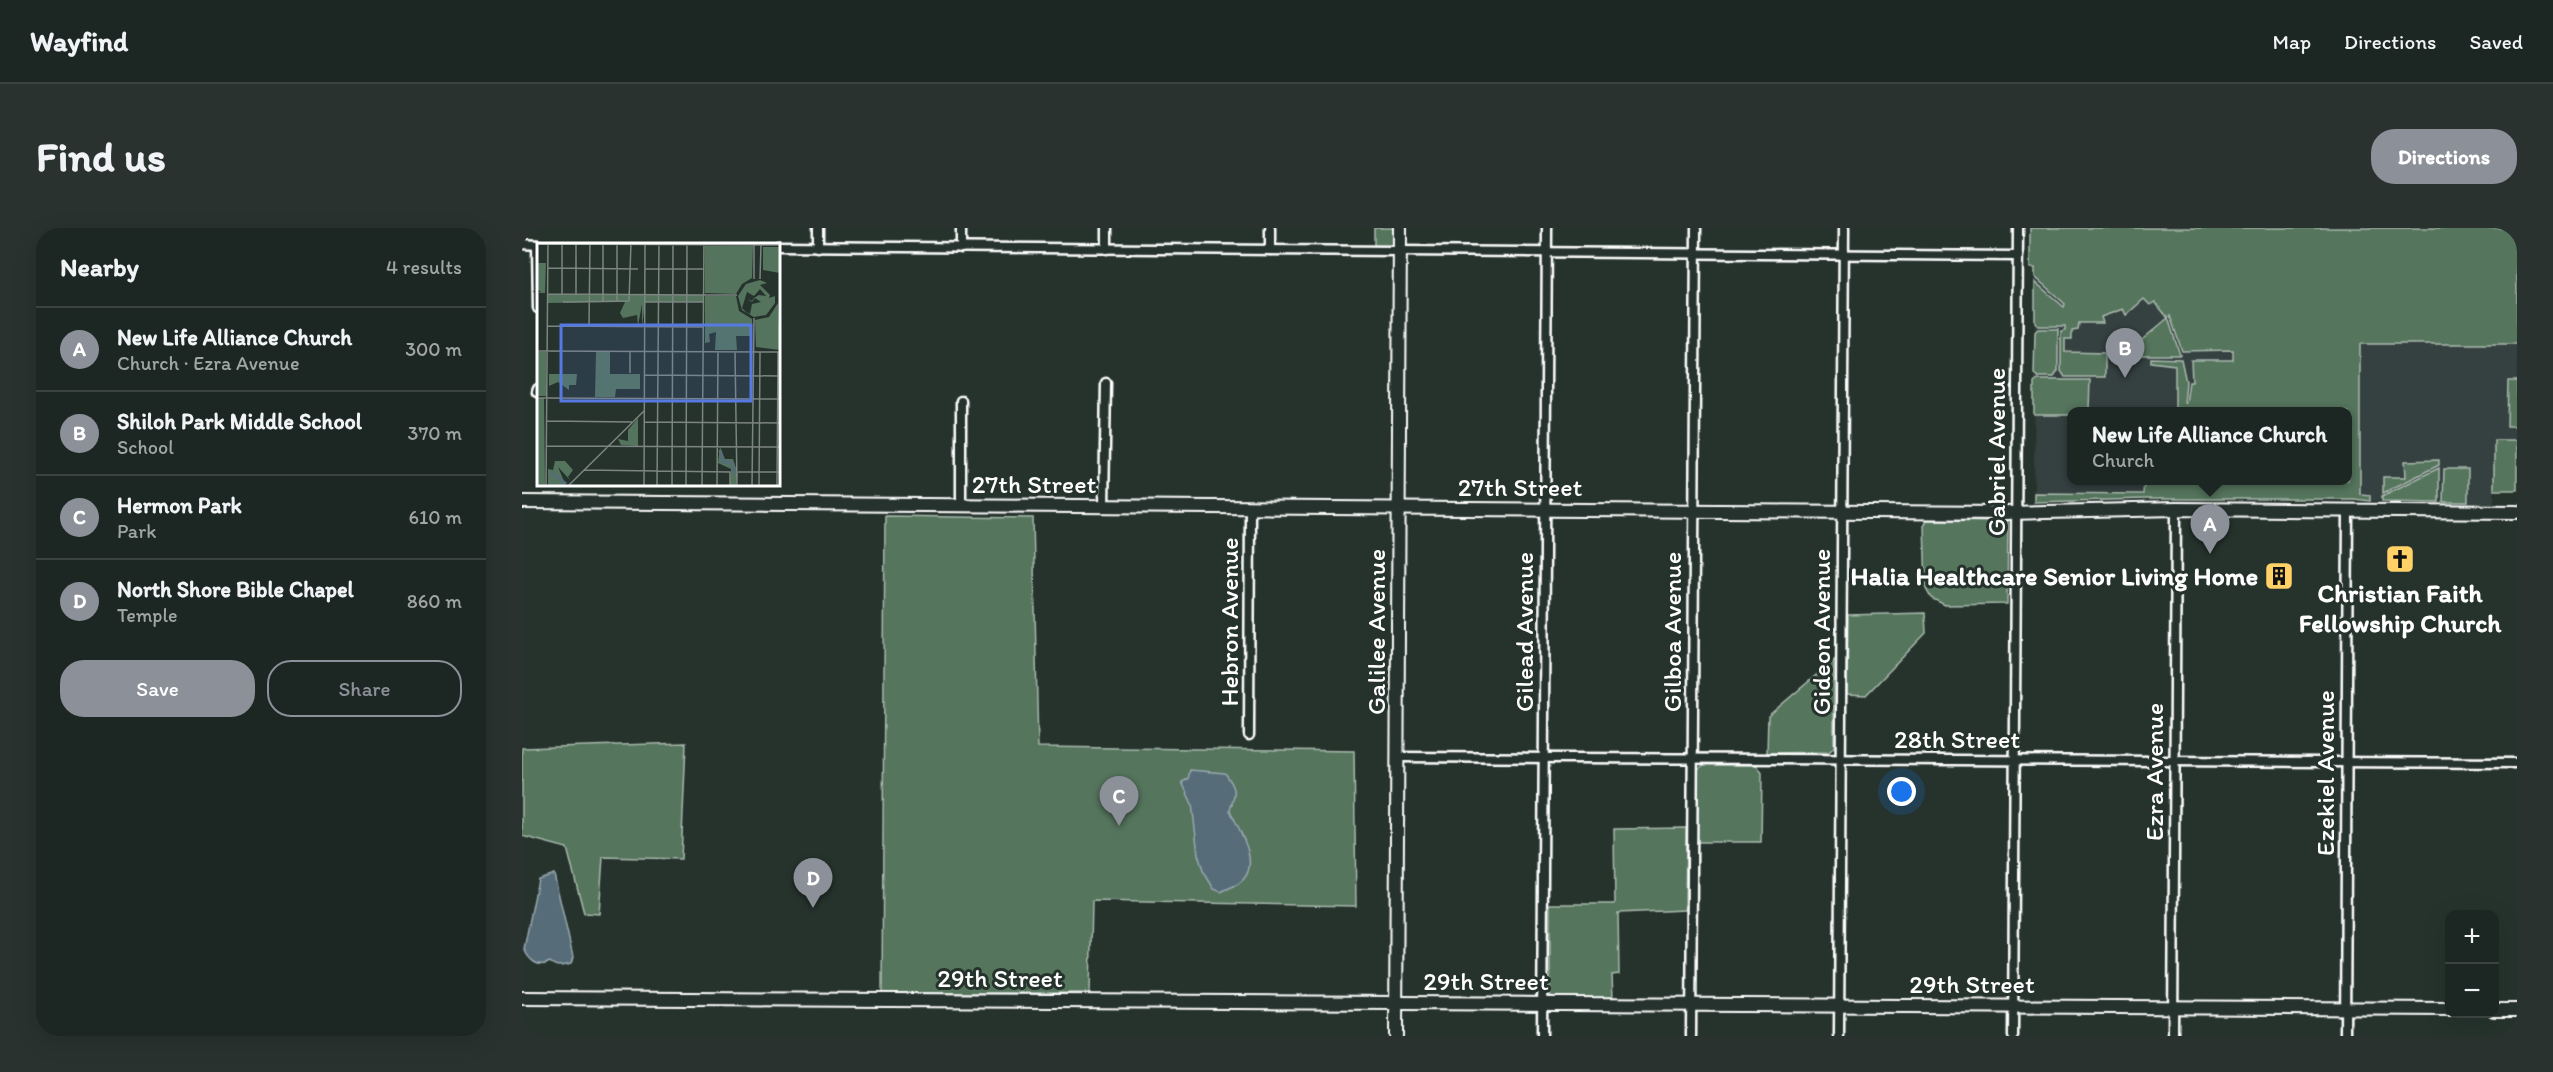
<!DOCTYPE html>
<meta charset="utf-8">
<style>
body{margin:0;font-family:Itim,sans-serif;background:#29322f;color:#f1f3f6}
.controls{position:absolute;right:18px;bottom:18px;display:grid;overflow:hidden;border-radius:12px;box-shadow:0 6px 24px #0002}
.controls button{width:54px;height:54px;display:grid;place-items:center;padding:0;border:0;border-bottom:2px solid #3a4340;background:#1c2622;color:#f1f3f6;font:30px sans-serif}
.you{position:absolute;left:1380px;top:564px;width:21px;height:21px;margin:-15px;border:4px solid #fff;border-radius:50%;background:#1a73e8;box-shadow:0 0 0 9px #1a73e833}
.badge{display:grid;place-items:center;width:39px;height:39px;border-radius:50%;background:#8c9099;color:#fff;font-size:20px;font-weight:700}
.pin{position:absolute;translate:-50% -50px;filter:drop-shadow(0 2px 3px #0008)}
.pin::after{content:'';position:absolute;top:32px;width:21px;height:18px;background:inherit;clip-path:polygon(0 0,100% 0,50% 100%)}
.popup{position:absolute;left:1545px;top:179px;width:285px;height:78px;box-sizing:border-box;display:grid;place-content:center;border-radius:12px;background:#1c2622;filter:drop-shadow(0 2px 4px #0005);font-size:20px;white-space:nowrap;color:#a0a5a5}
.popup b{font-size:22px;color:#f1f3f6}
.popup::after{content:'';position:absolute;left:50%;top:100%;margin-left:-12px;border:12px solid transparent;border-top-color:#1c2622}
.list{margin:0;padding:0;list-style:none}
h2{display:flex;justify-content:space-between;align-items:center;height:78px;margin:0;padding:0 24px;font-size:26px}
h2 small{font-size:20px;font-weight:400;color:#a0a5a5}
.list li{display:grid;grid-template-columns:39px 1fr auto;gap:18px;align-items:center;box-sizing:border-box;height:84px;padding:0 24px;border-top:2px solid #3a4340}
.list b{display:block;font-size:22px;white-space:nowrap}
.list p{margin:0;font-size:20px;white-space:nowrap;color:#a0a5a5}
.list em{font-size:20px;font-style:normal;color:#a0a5a5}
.actions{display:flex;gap:12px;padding:18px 24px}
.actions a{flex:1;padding:14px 0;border:2px solid #8c9099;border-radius:24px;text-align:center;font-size:21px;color:#8c9099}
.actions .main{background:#8c9099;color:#fff}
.map{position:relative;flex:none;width:1995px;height:808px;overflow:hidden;border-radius:24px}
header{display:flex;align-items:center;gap:36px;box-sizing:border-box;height:84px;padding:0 30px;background:#1c2622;border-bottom:2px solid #3a4340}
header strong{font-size:28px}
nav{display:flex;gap:33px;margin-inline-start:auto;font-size:21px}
.intro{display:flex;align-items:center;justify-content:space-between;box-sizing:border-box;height:144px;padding:0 36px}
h1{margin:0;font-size:42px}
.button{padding:15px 27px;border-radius:24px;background:#8c9099;color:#fff;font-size:21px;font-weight:700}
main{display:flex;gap:36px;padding:0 36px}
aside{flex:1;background:#1c2622;border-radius:24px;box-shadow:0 6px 24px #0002}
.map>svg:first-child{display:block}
</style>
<header>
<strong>Wayfind</strong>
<nav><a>Map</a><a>Directions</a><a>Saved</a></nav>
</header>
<div class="intro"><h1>Find us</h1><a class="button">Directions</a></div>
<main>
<aside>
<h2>Nearby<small>4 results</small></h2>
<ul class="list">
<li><span class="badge">A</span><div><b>New Life Alliance Church</b><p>Church · Ezra Avenue</p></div><em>300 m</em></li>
<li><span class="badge">B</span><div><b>Shiloh Park Middle School</b><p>School</p></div><em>370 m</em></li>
<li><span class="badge">C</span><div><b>Hermon Park</b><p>Park</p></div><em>610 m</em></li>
<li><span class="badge">D</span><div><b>North Shore Bible Chapel</b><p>Temple</p></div><em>860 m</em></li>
</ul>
<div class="actions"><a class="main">Save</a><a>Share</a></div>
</aside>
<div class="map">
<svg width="1995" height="808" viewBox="0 0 1995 808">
<rect width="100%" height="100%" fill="#26332d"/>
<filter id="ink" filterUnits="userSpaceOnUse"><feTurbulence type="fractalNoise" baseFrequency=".0167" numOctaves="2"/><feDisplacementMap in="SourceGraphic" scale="12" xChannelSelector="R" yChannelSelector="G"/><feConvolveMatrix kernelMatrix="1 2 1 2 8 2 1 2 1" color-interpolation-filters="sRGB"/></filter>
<g filter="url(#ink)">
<!-- built -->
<g fill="#344040">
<path d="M1513 40 1657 41 1710 122 1711 132 1693 154H1667L1664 183 1550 184V252L1622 253V266L1512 265Z"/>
<path d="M1838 115 1995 116V153L1986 154 1985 197 1995 198V212H1972V276L1848 273V267H1838Z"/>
</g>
<!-- green -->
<g fill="#54745d" stroke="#aabaae" stroke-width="1.5">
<path d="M852 0H878V24L852 23Z"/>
<path d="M1508 0H1995V116H1838V266L1848 267V273L1832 271H1624L1512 274V265L1621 266 1622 253 1826 252V184L1653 183V137L1629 134V130L1659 131 1664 154 1662 175H1664L1667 154H1670L1669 132H1711V122L1660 123 1648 88 1646 90 1658 127H1609V121L1646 90 1633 74 1628 77 1622 71 1604 87 1601 81 1579 89 1581 95H1557L1556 102 1550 103V111H1543V124L1583 125V149H1543L1539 143V103L1543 102V98H1516L1513 94V54L1542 79 1543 76 1513 49V40H1508Z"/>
<path d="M1516 101H1536V143L1532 149H1516L1512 146 1513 104Z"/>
<path d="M1516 152H1568L1567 182H1552L1548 187H1512V155Z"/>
<path d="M1986 153H1995V198H1985Z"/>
<rect x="1972" y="212" width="23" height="50"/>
<path d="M1917 232V237L1861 265V249H1884L1883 233Z"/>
<path d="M1917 240V274L1860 273V268Z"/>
<path d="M1922 241H1946V274H1921Z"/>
<path d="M363 288 511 290 516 519 832 523 834 678 570 673 568 765H360Z"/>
<path d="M1405 292 1486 293 1485 376 1423 377 1409 370 1404 361 1402 297Z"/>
<path d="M1403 385 1404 405 1344 467 1325 466 1326 387Z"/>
<path d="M1312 432V519L1307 524 1245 525 1246 488Z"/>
<path d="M164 515 159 631 81 629 77 686 62 685 45 620 0 608V520Z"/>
<path d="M1182 537H1235L1240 545 1239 614H1175L1176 541Z"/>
<path d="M1164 600 1163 682 1096 685 1097 746 1090 747 1091 771H1034L1028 767V676H1093L1092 601Z"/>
</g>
<!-- water -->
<g fill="#566d79" stroke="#9aa7af" stroke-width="1.5">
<path d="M668 542 703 545C715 561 714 564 708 582 717 602 742 639 716 656 711 659 704 661 699 664L692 661 681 643 676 626 670 576 660 554 666 551Z"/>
<path d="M32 646 51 729 49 736C41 738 34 740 28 734 16 741 7 732 2 721L16 651Z"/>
</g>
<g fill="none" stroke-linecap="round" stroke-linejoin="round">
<!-- street casing -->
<g stroke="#fff" stroke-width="13">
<g id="street">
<path d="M748 0V22"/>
<path d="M0 16 16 17"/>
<path d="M15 17 16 80"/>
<path d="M256 18 1496 28"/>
<path d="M296 19V0"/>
<path d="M439 20V0"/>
<path d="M585 21V0"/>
<path d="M15 164 16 161"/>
<path d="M439 173V278"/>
<path d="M582 279 584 155"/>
<path d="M727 507 728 280"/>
<path d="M876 529 1995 535"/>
<path d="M1020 808 1025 0"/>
<path d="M1169 808 1174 0"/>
<path d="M1317 808 1322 0"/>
<path d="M1491 808 1496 0"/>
<path d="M1651 808 1654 281"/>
<path d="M1823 808 1826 282"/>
</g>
</g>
<!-- secondary casing -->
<g stroke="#fff" stroke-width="16">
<g id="secondary">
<path d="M0 274 1483 285 1654 281 1995 284"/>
<path d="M0 770 1928 781"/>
<path d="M1972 782H1995"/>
<path d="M874 808 878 0"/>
</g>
</g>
<!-- street -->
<use href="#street" stroke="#26332d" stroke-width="8"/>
<!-- secondary -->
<use href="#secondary" stroke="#26332d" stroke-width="12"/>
</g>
</g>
<!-- icons -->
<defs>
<g id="church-square" transform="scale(1.5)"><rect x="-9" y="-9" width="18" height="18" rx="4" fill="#ffd166" stroke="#26332d"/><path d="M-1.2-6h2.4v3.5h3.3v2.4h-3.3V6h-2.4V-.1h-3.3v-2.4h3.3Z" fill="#111"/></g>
<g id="building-square" transform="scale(1.5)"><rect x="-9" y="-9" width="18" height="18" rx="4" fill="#ffd166" stroke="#26332d"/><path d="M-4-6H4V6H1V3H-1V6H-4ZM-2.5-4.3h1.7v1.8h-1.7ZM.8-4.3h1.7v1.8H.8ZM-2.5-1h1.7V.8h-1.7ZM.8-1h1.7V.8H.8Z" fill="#111"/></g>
</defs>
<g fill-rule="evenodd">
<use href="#church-square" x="1878" y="331"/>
<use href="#building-square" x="1757" y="348"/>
</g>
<g text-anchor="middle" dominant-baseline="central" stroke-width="6" stroke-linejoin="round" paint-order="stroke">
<!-- street labels -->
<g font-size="26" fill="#fff" stroke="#26332d">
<text transform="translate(1474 224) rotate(-90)">Gabriel Avenue</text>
<text x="512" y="256">27th Street</text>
<text x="998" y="259">27th Street</text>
<text transform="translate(707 394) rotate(-90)">Hebron Avenue</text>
<text transform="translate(854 404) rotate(-90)">Galilee Avenue</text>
<text transform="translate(1002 404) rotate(-90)">Gilead Avenue</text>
<text transform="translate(1150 404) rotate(-90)">Gilboa Avenue</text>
<text transform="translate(1299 404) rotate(-90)">Gideon Avenue</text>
<text x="1435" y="511">28th Street</text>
<text transform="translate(1632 544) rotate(-90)">Ezra Avenue</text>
<text transform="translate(1803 545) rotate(-90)">Ezekiel Avenue</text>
<text x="478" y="750">29th Street</text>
<text x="964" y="753">29th Street</text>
<text x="1450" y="756">29th Street</text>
</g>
<!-- poi labels -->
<g font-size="26" font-weight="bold" fill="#fff" stroke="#26332d" text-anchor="end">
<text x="1736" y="348">Halia Healthcare Senior Living Home</text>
<text x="1878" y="365" text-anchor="middle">Christian Faith<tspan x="1878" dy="30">Fellowship Church</tspan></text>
</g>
</g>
<!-- overview -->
<g transform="translate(15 15)">
<rect width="243" height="243" fill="#26332d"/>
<path d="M168 3H216L215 35 205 41 199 51 168 50ZM226 4H243V30L226 27ZM0 20H9L8 50H0L4 49 0 46ZM223 37 230 40 223 42 233 52 232 55 238 53V60L229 72 217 74 205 67 201 53 209 41ZM223 46 229 53 222 52 217 55 215 58 210 56 215 59 218 55 224 59 215 61 213 71 209 69 205 65 210 49 217 53ZM11 51 166 52V59H108L105 84V61L101 83 100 72 86 75 83 70 88 59 11 60ZM168 53H199L202 68 215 76V93H199L200 107H178L179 89 172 91 173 99 168 100ZM241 60 243 107 219 104 218 77 232 74ZM0 109H9V153H0ZM59 109H73V131H103V146H79L78 154H58ZM12 131H40L39 142H32V147L21 139 12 143ZM0 155H7L8 243H0ZM101 175V203L84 202 81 196 91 198V187ZM183 204 188 216H196L201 231 199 243H193L194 226 181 220ZM18 218H28L36 227 31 234 34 238 21 224 29 243H11V226L16 227Z" fill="#54745d" fill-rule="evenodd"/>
<path fill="none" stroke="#566d79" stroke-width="3" d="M183 207 186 219H194L199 231M14 229 29 241"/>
<path fill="none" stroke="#7d8581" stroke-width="1.5" d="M0 1 243 2M11 25 101 26M108 26H167M217 36V1M223 36 224 2M11 51 166 52M25 51V1M39 51V1M166 52H200M66 58V1M26 59 92 58 94 0M80 59V1M108 59H166M11 83 166 84M52 84 53 0M0 108 243 109M198 109 200 243M93 130V108M107 132 243 133M0 155 243 156M10 178 95 179M107 179 243 180M10 203 243 204M47 227 193 229V243M201 229H243M9 243 11 0M31 243 107 168M107 243 108 0M120 243 122 1M135 243 136 1M149 243 150 1M165 243 167 0M180 243 181 108M215 243 217 75M222 243 223 109M240 243 241 109"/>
<path fill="#567ae2" fill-opacity="0.15" stroke="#567ae2" stroke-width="3" d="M24 82H214V158H24Z"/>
<rect width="243" height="243" fill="none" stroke="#fff" stroke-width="3"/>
</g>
</svg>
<div class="controls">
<button>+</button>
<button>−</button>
</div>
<div class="you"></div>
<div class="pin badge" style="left:1688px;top:326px">A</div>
<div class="popup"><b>New Life Alliance Church</b>Church</div>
<div class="pin badge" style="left:1603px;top:150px">B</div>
<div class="pin badge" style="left:597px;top:598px">C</div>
<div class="pin badge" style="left:291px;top:680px">D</div>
</div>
</main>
